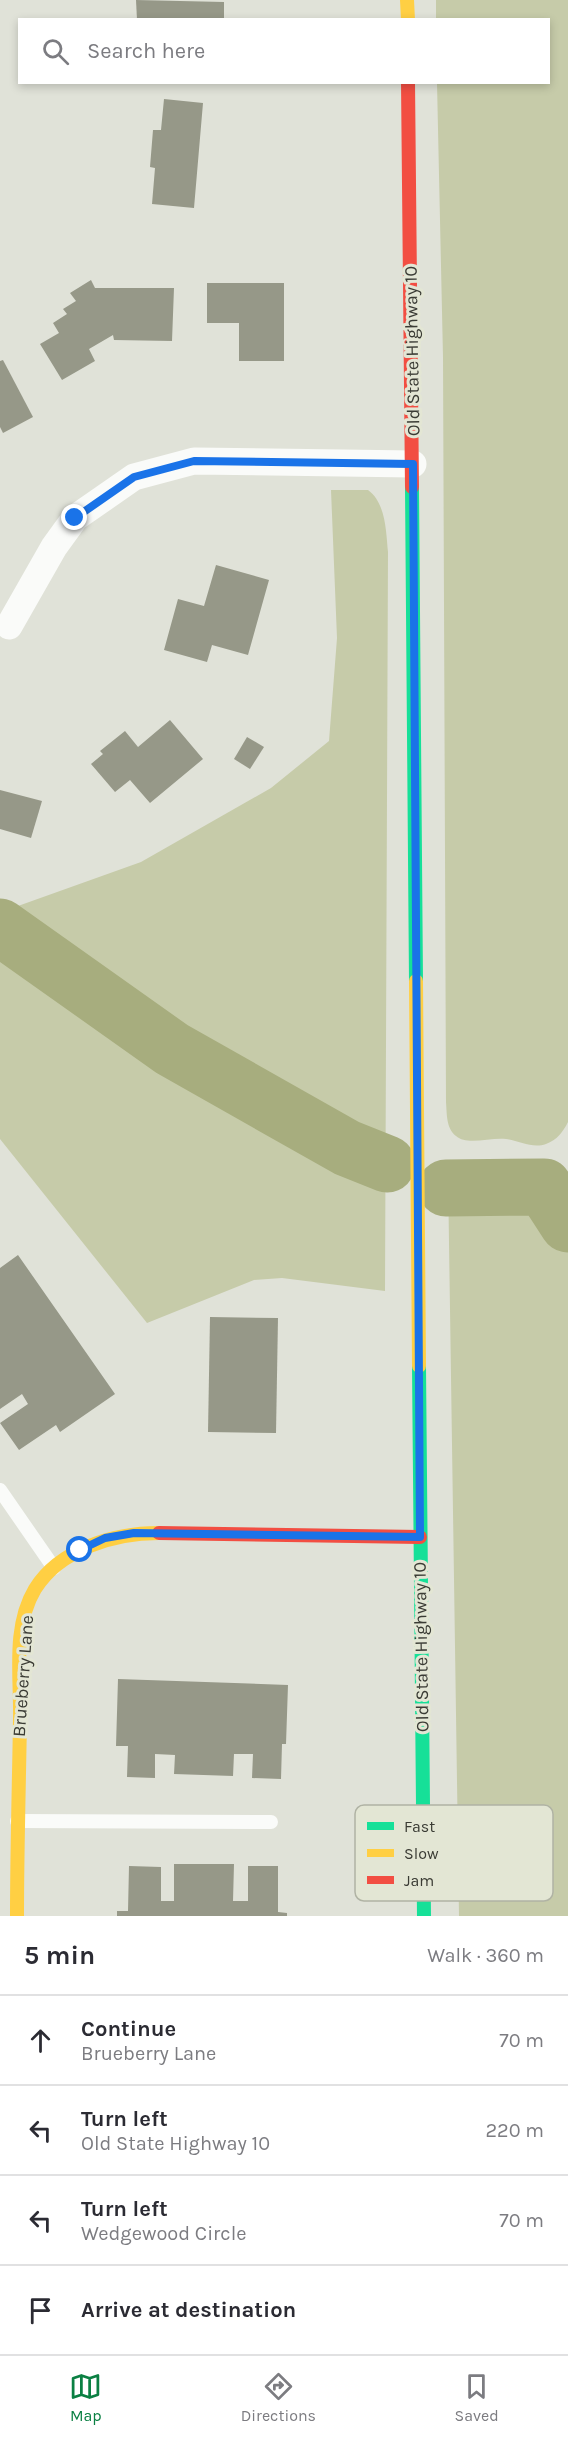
<!DOCTYPE html>
<meta charset="utf-8">
<style>
body{margin:0;font-family:Karla,sans-serif;background:#f7f7f7;color:#2b2b33}
.stop{position:absolute;width:18px;height:18px;margin:-14px;border:4px solid #1a73e8;border-radius:50%;background:#fff}
.stop.end{background:#1a73e8;border-color:#fff;box-shadow:0 2px 6px #0008}
.list{margin:0;padding:0;list-style:none}
h2{display:flex;justify-content:space-between;align-items:center;height:78px;margin:0;padding:0 24px;font-size:26px}
h2 small{font-size:20px;font-weight:400;color:#7c7c81}
.list li{display:grid;grid-template-columns:39px 1fr auto;gap:18px;align-items:center;box-sizing:border-box;height:90px;padding:0 24px;border-top:2px solid #e1e1e2}
.list b{display:block;font-size:22px;white-space:nowrap}
.list p{margin:0;font-size:20px;white-space:nowrap;color:#7c7c81}
.list em{font-size:20px;font-style:normal;color:#7c7c81}
.icon{flex:none;width:33px;height:33px;fill:none;stroke:currentColor;stroke-width:2;stroke-linecap:round;stroke-linejoin:round}
.map{position:relative;flex:none;width:568px;height:1916px;overflow:hidden}
.search{position:absolute;background:#fff;box-shadow:0 3px 9px #0003;left:18px;right:18px;top:18px;height:66px;display:flex;align-items:center;gap:15px;box-sizing:border-box;padding:0 21px;border-radius:0px;color:#7c7c81;font-size:22px}
.sheet{height:438px;background:#fff}
nav{display:flex;justify-content:space-around;align-items:center;box-sizing:border-box;height:84px;border-top:2px solid #e1e1e2;background:#fff;font-size:16px;color:#7c7c81}
nav a{display:grid;justify-items:center;gap:3px}
nav .on{color:#0b8043}
.map>svg:first-child{display:block}
</style>
<div class="map">
<svg width="568" height="1916" viewBox="0 0 568 1916">
<rect width="100%" height="100%" fill="#e0e2d8"/>
<!-- green -->
<g fill="#c6cba9">
<path d="M436 0H568V1122C563 1132 557 1140 546 1144 533 1149 519 1141 506 1139 491 1137 467 1146 456 1136 446 1128 447 1114 446 1102L443 357 437 83 548 82V20L436 19Z"/>
<path d="M331 490H368C386 503 386 532 388 552L385 1291 282 1278 254 1280 147 1323 0 1139V908L4 911 141 862 271 788 329 741 337 638Z"/>
<path d="M475 1165C511 1169 528 1174 544 1208L568 1202V1916H459L448 1174 453 1169Z"/>
</g>
<g fill="none" stroke-linecap="round" stroke-linejoin="round">
<!-- river -->
<g stroke="#a7ad7e" stroke-width="57">
<path d="M0 927 172 1049 347 1148 387 1164"/>
<path d="M446 1188 544 1187 568 1224"/>
</g>
</g>
<!-- building -->
<g fill="#969888">
<path d="M136 0 224 2V20H137Z"/>
<path d="M164 99 203 103 194 208 152 204 155 168 150 167 153 130H161Z"/>
<path d="M91 280 95 288H174L172 341 114 340 113 335 89 349 95 361 62 380 40 344 59 333 53 323 67 314 63 309 76 301 70 293Z"/>
<path d="M207 283H284V361H239V323H207Z"/>
<path d="M3 360 33 417 3 433 0 427V361Z"/>
<path d="M216 565 269 580 248 655 212 645 207 662 164 650 178 599 204 606Z"/>
<path d="M170 720 203 759 150 803 130 780 115 792 91 764 103 754 100 751 125 731 138 747Z"/>
<path d="M247 737 264 747 250 769 234 759Z"/>
<path d="M0 790 42 801 31 838 0 829Z"/>
<path d="M18 1255 115 1394 60 1432 56 1425 19 1450 0 1423 28 1404 22 1394 0 1409V1268Z"/>
<path d="M210 1317 278 1318 276 1433 208 1432Z"/>
<path d="M118 1679 288 1685 286 1744H282L281 1779 252 1778 253 1754H234L233 1776 174 1774 175 1755 155 1754V1778L127 1777 128 1746H116Z"/>
<path d="M174 1864H234L233 1901H248V1866H278V1912L287 1913V1916H117V1911H128L129 1866 161 1867V1901H174Z"/>
</g>
<g fill="none" stroke-linecap="round" stroke-linejoin="round">
<!-- lane -->
<g stroke="#fafbf9" stroke-width="14">
<path d="M0 1490 54 1568"/>
<path d="M17 1821 271 1822"/>
</g>
<!-- street -->
<path stroke="#fafbf9" stroke-width="27" d="M9 626 54 547 75 518 134 477 194 461 413 464"/>
<!-- fast -->
<g stroke="#16e098" stroke-width="14">
<path d="M412 487 416 981"/>
<path d="M419 1366 424 1916"/>
</g>
<!-- slow -->
<g stroke="#ffcf43" stroke-width="14">
<path d="M407 0 408 20"/>
<path d="M416 981 419 1366"/>
<path d="M17 1916C17 1850 19 1785 20 1719 21 1678 12 1627 35 1589 60 1549 114 1533 159 1533"/>
</g>
<!-- jam -->
<g stroke="#f24e42" stroke-width="14">
<path d="M408 82 412 487"/>
<path d="M159 1533 420 1537"/>
</g>
</g>
<g fill="none" stroke-linecap="round" stroke-linejoin="round">
<!-- route -->
<path stroke="#1a73e8" stroke-width="8" d="M75 518 134 477 194 461 413 464 420 1537 134 1533 105 1538 80 1550"/>
</g>
<g text-anchor="middle" dominant-baseline="central" stroke-width="6" stroke-linejoin="round" paint-order="stroke">
<!-- street labels -->
<g font-size="18" fill="#3a3b34" stroke="#e3e6d4">
<text transform="translate(412 351) rotate(-91)">Old State Highway 10</text>
<text transform="translate(421 1647) rotate(-91)">Old State Highway 10</text>
<text transform="translate(23 1676) rotate(-86)">Brueberry Lane</text>
</g>
</g>
<!-- legend -->
<rect x="355" y="1805" width="198" height="96" rx="9" fill="#e3e6d4" stroke="#b0b3a4" stroke-width="1.5"/>
<rect x="367" y="1822" width="27" height="8" fill="#16e098"/>
<rect x="367" y="1849" width="27" height="8" fill="#ffcf43"/>
<rect x="367" y="1876" width="27" height="8" fill="#f24e42"/>
<g font-size="16" fill="#3a3b34">
<text x="404" y="1832">Fast</text>
<text x="404" y="1859">Slow</text>
<text x="404" y="1886">Jam</text>
</g>
</svg>
<div class="stop" style="left:80px;top:1550px"></div>
<div class="stop end" style="left:75px;top:518px"></div>
<div class="search"><svg class="icon" aria-label="search" viewBox="0 0 24 24"><circle cx="10" cy="10" r="6"/><path d="M15 15l6 6"/></svg>Search here</div>
</div>
<section class="sheet">
<h2>5 min<small>Walk · 360 m</small></h2>
<ul class="list">
<li><svg class="icon" aria-label="ahead" viewBox="0 0 24 24"><path d="M12 20V5M6 11l6-6 6 6"/></svg><div><b>Continue</b><p>Brueberry Lane</p></div><em>70 m</em></li>
<li><svg class="icon" aria-label="left" viewBox="0 0 24 24"><path d="M17 20v-9H6M10 6l-5 5 5 5"/></svg><div><b>Turn left</b><p>Old State Highway 10</p></div><em>220 m</em></li>
<li><svg class="icon" aria-label="left" viewBox="0 0 24 24"><path d="M17 20v-9H6M10 6l-5 5 5 5"/></svg><div><b>Turn left</b><p>Wedgewood Circle</p></div><em>70 m</em></li>
<li><svg class="icon" aria-label="arrive" viewBox="0 0 24 24"><path d="M6 21V4h12l-3 4 3 4H6"/></svg><div><b>Arrive at destination</b></div></li>
</ul>
</section>
<nav>
<a class="on"><svg class="icon" aria-label="map" viewBox="0 0 24 24"><path d="M3 6l6-2 6 2 6-2v14l-6 2-6-2-6 2zM9 4v14M15 6v14"/></svg>Map</a>
<a><svg class="icon" aria-label="directions" viewBox="0 0 24 24"><path d="M12 3l9 9-9 9-9-9zM9 14v-3h6M13 9l2 2-2 2"/></svg>Directions</a>
<a><svg class="icon" aria-label="saved" viewBox="0 0 24 24"><path d="M7 4h10v16l-5-4-5 4z"/></svg>Saved</a>
</nav>
